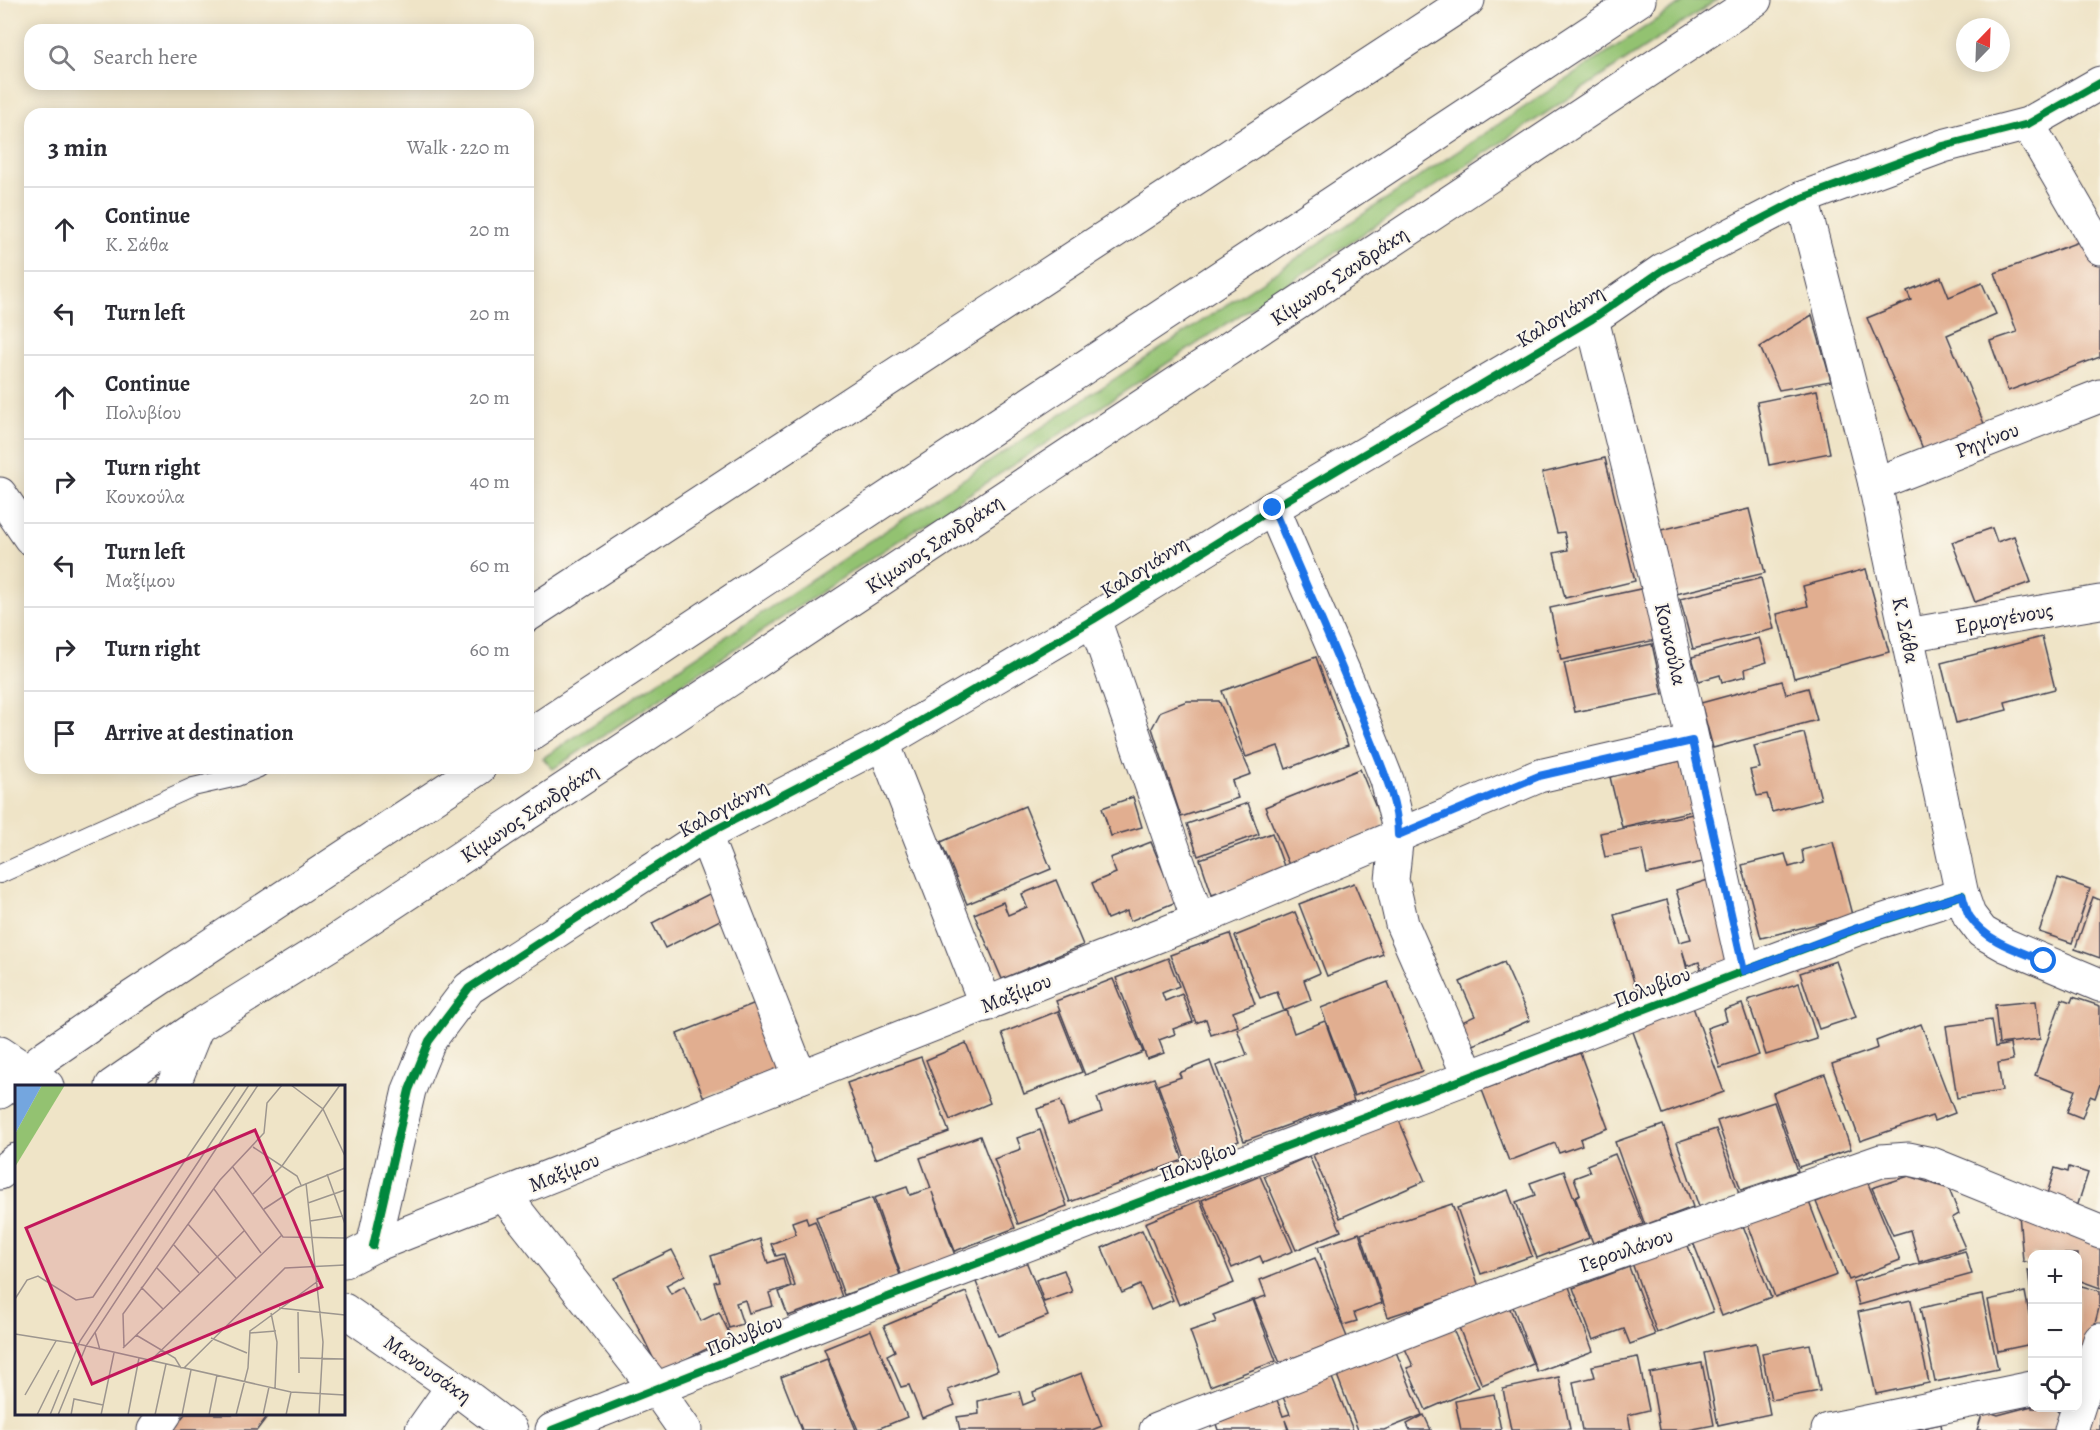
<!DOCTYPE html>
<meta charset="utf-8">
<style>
body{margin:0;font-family:Alegreya,serif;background:#f2f2f3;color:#2b2b33}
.controls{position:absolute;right:18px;bottom:18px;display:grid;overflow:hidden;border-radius:12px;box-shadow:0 3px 15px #0003}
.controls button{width:54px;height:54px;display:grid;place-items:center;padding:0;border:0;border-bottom:2px solid #e1e1e2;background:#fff;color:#2b2b33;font:30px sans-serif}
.compass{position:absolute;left:1956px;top:18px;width:54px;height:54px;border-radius:50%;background:#fff;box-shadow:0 3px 15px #0003;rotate:23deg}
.stop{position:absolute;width:18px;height:18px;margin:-14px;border:4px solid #1a73e8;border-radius:50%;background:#fff}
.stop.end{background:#1a73e8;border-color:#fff;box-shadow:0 2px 6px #0008}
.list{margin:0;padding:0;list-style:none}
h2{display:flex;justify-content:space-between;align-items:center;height:78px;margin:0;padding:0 24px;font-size:26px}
h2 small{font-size:20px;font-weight:400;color:#7c7c81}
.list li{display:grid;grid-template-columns:39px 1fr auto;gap:18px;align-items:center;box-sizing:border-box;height:84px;padding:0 24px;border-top:2px solid #e1e1e2}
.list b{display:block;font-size:22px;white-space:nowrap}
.list p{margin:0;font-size:20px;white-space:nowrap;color:#7c7c81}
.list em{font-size:20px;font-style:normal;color:#7c7c81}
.icon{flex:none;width:33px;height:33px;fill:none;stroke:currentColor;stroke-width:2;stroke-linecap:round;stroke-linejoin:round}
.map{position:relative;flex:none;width:2100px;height:1430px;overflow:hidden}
.search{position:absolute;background:#fff;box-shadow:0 3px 15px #0003;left:24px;top:24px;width:510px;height:66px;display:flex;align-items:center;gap:15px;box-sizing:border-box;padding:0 21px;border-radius:18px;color:#7c7c81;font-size:22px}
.panel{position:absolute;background:#fff;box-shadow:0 3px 15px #0003;left:24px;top:108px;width:510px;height:666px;border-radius:18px}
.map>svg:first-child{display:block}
</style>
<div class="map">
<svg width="2100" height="1430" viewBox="0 0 2100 1430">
<rect width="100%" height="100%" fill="#fbf7ec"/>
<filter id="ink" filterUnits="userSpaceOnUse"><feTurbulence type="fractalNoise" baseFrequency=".0167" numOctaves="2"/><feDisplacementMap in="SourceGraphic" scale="12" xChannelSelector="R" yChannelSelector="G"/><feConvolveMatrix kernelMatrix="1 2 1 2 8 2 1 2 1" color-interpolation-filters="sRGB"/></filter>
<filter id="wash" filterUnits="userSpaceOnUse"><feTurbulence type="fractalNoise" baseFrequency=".008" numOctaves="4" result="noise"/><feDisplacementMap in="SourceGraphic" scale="24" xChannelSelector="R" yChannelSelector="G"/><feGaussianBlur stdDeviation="1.35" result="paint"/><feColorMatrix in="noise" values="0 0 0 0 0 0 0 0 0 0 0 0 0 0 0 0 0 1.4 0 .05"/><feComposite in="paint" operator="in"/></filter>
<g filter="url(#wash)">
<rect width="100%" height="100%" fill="#efe4c7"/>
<!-- green -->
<path fill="#93c271" stroke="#5a7256" stroke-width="1.5" d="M1686 0H1717L553 769 543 758Z"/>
<g id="blocks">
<!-- building -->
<g fill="#e1ae90">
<path d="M2100 234V357L2008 391 1990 341 2017 332 1995 273Z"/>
<path d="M1941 277 1949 297 1982 283 1996 314 1947 335 1985 426 1924 451 1867 318 1911 300 1907 291Z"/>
<path d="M1812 315 1831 381 1779 390 1760 347Z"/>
<path d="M1817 390 1830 453 1769 465 1757 402Z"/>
<path d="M1605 458 1635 581 1565 598 1554 553 1568 550 1564 532 1557 533 1542 473Z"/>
<path d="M1749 509 1765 573 1676 594 1661 530Z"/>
<path d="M1992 528 1997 542 2014 536 2031 582 1975 602 1952 542Z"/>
<path d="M1866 569 1889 652 1794 678 1777 614 1808 606 1803 586Z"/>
<path d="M1761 578 1774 629 1693 649 1680 599Z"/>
<path d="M1645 588 1656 640 1561 660 1550 608Z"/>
<path d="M2042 637 2055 689 2005 702 2007 710 1956 723 1941 663Z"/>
<path d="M1759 638 1767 662 1745 669 1746 676 1722 682 1720 675 1699 681 1692 657Z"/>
<path d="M1652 644 1663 694 1575 712 1564 663Z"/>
<path d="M1316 657 1348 745 1286 769 1278 746 1246 757 1222 691Z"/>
<path d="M1782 681 1786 694 1808 688 1817 720 1713 748 1701 703Z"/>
<path d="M1187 701H1219L1251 774 1232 781 1238 798 1181 817 1152 728 1161 711Z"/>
<path d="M1804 733 1821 799 1772 812 1767 794 1757 796 1750 770 1760 768 1754 746Z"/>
<path d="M1680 761 1692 811 1622 827 1610 777Z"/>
<path d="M1360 769 1384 827 1289 865 1265 807Z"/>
<path d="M1133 797 1142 827 1111 836 1102 808Z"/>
<path d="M1248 803 1259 834 1198 856 1187 824Z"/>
<path d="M1025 806 1051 869 967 904 941 842Z"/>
<path d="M1693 814 1703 862 1647 874 1642 850 1605 857 1600 833Z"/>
<path d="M1272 833 1285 869 1212 895 1200 859Z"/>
<path d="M1151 842 1176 902 1130 921 1127 911 1107 919 1092 883 1116 873 1110 858Z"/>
<path d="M1833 842 1852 915 1761 938 1742 865 1785 854 1789 867 1804 863 1802 850Z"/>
<path d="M2058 878 2090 889 2072 943 2039 932Z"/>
<path d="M1056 880 1083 945 1002 979 974 914 1003 902 1008 915 1027 907 1022 894Z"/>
<path d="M1708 880 1734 959 1701 969 1699 962 1687 966 1682 949 1688 974 1636 989 1614 915 1667 900 1679 942 1691 939 1676 890Z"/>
<path d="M1354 883 1383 954 1327 976 1299 904Z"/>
<path d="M711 893 724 918 665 948 652 923Z"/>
<path d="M2093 897 2100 900V958L2075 949Z"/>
<path d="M1295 912 1320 973 1304 980 1311 1000 1284 1011 1277 992 1260 998 1235 936Z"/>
<path d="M1230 934 1255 1004 1233 1012 1238 1026 1211 1035 1206 1019 1196 1023 1170 955Z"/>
<path d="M1168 958 1179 986 1162 993 1165 1001 1182 994 1193 1022 1173 1029 1175 1034 1159 1040 1164 1053 1147 1059 1116 978Z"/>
<path d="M1836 961 1856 1017 1819 1029 1800 973Z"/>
<path d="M1504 962 1530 1020 1469 1047 1458 1024 1475 1016 1460 982Z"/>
<path d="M1113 979 1143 1052 1085 1075 1056 1001Z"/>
<path d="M1388 982 1422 1071 1354 1096 1321 1008Z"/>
<path d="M1799 983 1817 1039 1766 1055 1748 1000Z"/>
<path d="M2073 997 2100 1006V1084L2095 1098 2090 1096 2082 1118 2067 1112 2075 1090 2035 1075 2062 999 2071 1002Z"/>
<path d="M2036 1001 2040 1039 1999 1044 1995 1005Z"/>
<path d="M758 1002 784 1066 704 1098 677 1034Z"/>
<path d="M1742 1004 1759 1055 1720 1068 1707 1028 1727 1021 1724 1010Z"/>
<path d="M1693 1007 1724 1092 1663 1114 1632 1029Z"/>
<path d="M1286 1010 1294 1033 1325 1021 1354 1101 1244 1141 1216 1066 1247 1055 1237 1029Z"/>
<path d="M1058 1011 1082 1072 1024 1094 1002 1033Z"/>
<path d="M1991 1020 1995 1047 2010 1044 2013 1060 1998 1063 2002 1091 1957 1098 1946 1026Z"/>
<path d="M1921 1024 1955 1113 1934 1121 1932 1116 1860 1141 1832 1064 1878 1048 1876 1041Z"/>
<path d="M966 1043 990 1103 950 1120 926 1060Z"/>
<path d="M1580 1053 1608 1128 1580 1139 1582 1145 1559 1153 1555 1143 1509 1161 1482 1090Z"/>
<path d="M921 1057 949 1132 875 1159 847 1083Z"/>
<path d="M1210 1061 1239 1141 1186 1161 1158 1085 1181 1077 1179 1073Z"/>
<path d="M1825 1074 1851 1149 1799 1167 1773 1093Z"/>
<path d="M1154 1078 1183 1160 1070 1202 1037 1109 1060 1101 1068 1124 1102 1112 1097 1098Z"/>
<path d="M1774 1102 1798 1171 1741 1190 1717 1121Z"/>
<path d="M1398 1118 1425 1181 1340 1218 1313 1155Z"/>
<path d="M1663 1125 1693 1207 1645 1225 1615 1142Z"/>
<path d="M1716 1129 1739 1193 1699 1207 1677 1142Z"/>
<path d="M1040 1130 1067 1206 1018 1224 994 1159 1021 1149 1017 1138Z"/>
<path d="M980 1136 1015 1228 955 1251 932 1192 957 1261 903 1280 874 1198 907 1187 910 1195 931 1188 920 1158Z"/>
<path d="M1615 1154 1643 1224 1593 1243 1575 1197 1580 1194 1574 1178 1590 1172 1587 1165Z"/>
<path d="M1309 1156 1341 1231 1296 1250 1264 1176Z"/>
<path d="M2069 1167 2088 1173 2077 1207 2046 1197 2055 1168 2068 1172Z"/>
<path d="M1564 1171 1589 1238 1537 1258 1516 1202 1535 1195 1530 1183Z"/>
<path d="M1260 1176 1293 1251 1263 1263 1260 1256 1232 1268 1202 1200Z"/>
<path d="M1909 1176 1949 1189 1959 1214 1952 1218 1965 1248 1919 1262 1910 1230 1893 1235 1872 1188Z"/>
<path d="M1867 1181 1900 1260 1849 1280 1816 1202Z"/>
<path d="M1508 1190 1532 1256 1481 1274 1457 1208Z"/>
<path d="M872 1198 900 1275 844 1295 816 1217Z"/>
<path d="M1200 1200 1234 1283 1179 1305 1145 1223Z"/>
<path d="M1809 1202 1837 1275 1775 1297 1748 1224Z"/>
<path d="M1452 1204 1479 1287 1388 1317 1361 1234Z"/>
<path d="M2019 1214 2100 1246V1288L2078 1280V1254H2032V1264L2023 1261Z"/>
<path d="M806 1217 808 1224 815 1221 842 1297 788 1316 779 1292 795 1286 784 1254 776 1256 771 1244 796 1234 792 1222Z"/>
<path d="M1742 1223 1771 1297 1722 1316 1693 1242Z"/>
<path d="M1142 1230 1173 1300 1151 1310 1140 1285 1122 1293 1102 1248Z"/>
<path d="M1359 1233 1382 1303 1354 1313 1357 1321 1343 1325 1318 1247Z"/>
<path d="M760 1239 768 1263 783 1258 791 1286 769 1293 773 1306 749 1313 745 1300 736 1303 743 1324 729 1328 714 1282 719 1281 711 1256Z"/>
<path d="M1687 1243 1713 1312 1657 1333 1632 1263Z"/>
<path d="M672 1250 685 1275 666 1285 671 1294 684 1286 701 1321 719 1312 731 1337 660 1372 614 1278Z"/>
<path d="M1965 1251 1972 1274 1859 1305 1853 1282Z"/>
<path d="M1315 1258 1347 1337 1280 1363 1254 1300 1266 1296 1260 1280Z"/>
<path d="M1026 1261 1048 1316 998 1336 976 1282Z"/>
<path d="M1629 1267 1655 1335 1630 1344 1624 1329 1593 1340 1573 1288Z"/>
<path d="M1064 1270 1072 1292 1044 1302 1036 1280Z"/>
<path d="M2028 1270 2032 1271V1293H2031Z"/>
<path d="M1568 1284 1593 1351 1537 1372 1512 1304Z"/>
<path d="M2078 1285 2100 1291V1304L2088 1351 2078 1353Z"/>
<path d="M966 1292 998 1370 948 1390 955 1405 922 1418 909 1385 901 1387 887 1355 895 1351 884 1326Z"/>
<path d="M2025 1292 2032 1329V1344L1998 1351 1988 1300Z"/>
<path d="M1982 1295 1998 1369 1935 1382 1920 1308Z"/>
<path d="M1253 1300 1276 1361 1210 1386 1190 1331 1216 1322 1213 1315Z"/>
<path d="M1911 1300 1929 1383 1876 1394 1858 1312Z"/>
<path d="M1508 1304 1533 1364 1482 1385 1458 1325Z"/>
<path d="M1450 1323 1479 1387 1426 1410 1407 1368 1413 1366 1403 1344Z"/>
<path d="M871 1330 907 1417 875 1430H858L824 1349Z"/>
<path d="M1756 1343 1770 1414 1718 1425 1704 1353Z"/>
<path d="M1810 1344 1820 1391 1771 1400 1762 1353Z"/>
<path d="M1394 1347 1422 1415 1384 1430H1358L1335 1370Z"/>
<path d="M1638 1357 1649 1410 1628 1415 1631 1430H1582L1573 1382 1595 1377 1592 1366Z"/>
<path d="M827 1359 856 1430H802L781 1377Z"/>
<path d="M1702 1363 1714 1425 1688 1430H1660L1650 1373Z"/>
<path d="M1082 1373 1102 1426 1092 1430H960L957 1417 979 1414 978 1401 1019 1391 1023 1405 1035 1400 1033 1392Z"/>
<path d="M1330 1373 1353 1430H1289L1285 1420 1288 1430H1218L1216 1424 1277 1400 1283 1416 1290 1414 1281 1392Z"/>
<path d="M1559 1377 1570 1429 1511 1430 1503 1389Z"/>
<path d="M1494 1394 1501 1430H1461L1455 1401Z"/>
<path d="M2090 1405 2100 1408V1430H2082Z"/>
<path d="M2032 1406V1408H2054L2064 1417 2059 1430H1977L1982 1415 1992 1413 1998 1415Z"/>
<path d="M185 1414H269L257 1430H172Z"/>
<path d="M1424 1415 1431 1430H1410L1407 1424Z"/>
<path d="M1941 1424 1942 1430H1918V1429Z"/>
</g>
</g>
</g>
<g filter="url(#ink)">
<use href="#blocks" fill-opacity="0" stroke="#413f50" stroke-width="1.5"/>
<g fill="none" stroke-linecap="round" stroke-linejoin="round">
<!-- service casing -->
<g stroke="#413f50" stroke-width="20">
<path id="service" d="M0 874 193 787 237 777 259 768"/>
</g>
<!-- minor casing -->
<g stroke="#413f50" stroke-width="35">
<g id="minor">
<path d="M2028 124 2100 248"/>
<path d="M1802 198 1875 484 1962 895 1969 915 1982 932 2005 945 2100 985"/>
<path d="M1592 319 1660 595 1744 971"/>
<path d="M1875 484 2100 396"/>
<path d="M0 494 30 538"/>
<path d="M1273 508 1348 682 1387 780 1398 825 1392 880 1402 924 1469 1077"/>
<path d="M528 615 1468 0"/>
<path d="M1094 619 1198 920"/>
<path d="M1907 635 2100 602"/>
<path d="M883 743 986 1005"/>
<path d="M705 835 800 1077"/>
<path d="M0 1053 27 1071"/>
<path d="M504 1195 657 1390 685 1430"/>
<path d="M373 1246 409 1090 429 1041 469 988 705 835 883 743 1094 619 1273 508 1592 319 1663 270 1802 198 1943 146 2028 124 2100 83"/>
<path d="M344 1261 373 1246 1198 920 1539 776 1692 741"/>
<path d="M154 1430 165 1414"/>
<path d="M422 1430 453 1386"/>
<path d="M552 1430 875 1302 1469 1077 1744 971 1857 929 1962 895"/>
<path d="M1156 1430 1516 1288 1881 1161 1909 1159 1932 1164 2100 1232"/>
<path d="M1828 1430 2032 1388"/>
<path d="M2071 1430 2100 1340"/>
</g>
</g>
<!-- tertiary casing -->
<g stroke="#413f50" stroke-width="35">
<g id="tertiary">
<path d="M27 1071 47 1086"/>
<path d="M344 1310 453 1386 511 1430"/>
</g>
</g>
<!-- trunk casing -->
<g stroke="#413f50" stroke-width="35">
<g id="trunk">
<path d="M528 736 1639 0"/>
<path d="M112 1086 197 1027 329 945 1755 0"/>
<path d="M173 1086 197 1027"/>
<path d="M0 1092 46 1056 120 1005 479 768"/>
<path d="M0 1173 16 1160"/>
</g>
</g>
<!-- service -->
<use href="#service" stroke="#fff" stroke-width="18"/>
<!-- minor -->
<use href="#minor" stroke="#fff" stroke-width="33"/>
<!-- tertiary -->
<use href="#tertiary" stroke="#fff" stroke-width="33"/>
<!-- trunk -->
<use href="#trunk" stroke="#fff" stroke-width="33"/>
<!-- cycleway casing -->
<g stroke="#fbf7ec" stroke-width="11">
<g id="cycleway">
<path d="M373 1246 409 1090 429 1041 469 988 705 835 883 743 1094 619 1273 508 1592 319 1663 270 1802 198 1943 146 2028 124 2100 83"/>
<path d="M552 1430 875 1302 1469 1077 1744 971 1857 929 1962 895"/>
</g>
</g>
<!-- cycleway -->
<use href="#cycleway" stroke="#00873e" stroke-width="8"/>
</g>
</g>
<g fill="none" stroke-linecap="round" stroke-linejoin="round" filter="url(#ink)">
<!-- route -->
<path stroke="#1a73e8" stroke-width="8" d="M1273 508C1304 581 1337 653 1366 727 1379 761 1398 798 1398 835L1539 776 1692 741 1744 971 1857 928 1962 895C1965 902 1966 911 1970 917 1987 942 2017 950 2044 961"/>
</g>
<g text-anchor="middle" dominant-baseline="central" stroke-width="4.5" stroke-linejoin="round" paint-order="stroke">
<!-- street labels -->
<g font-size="21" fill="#22223b" stroke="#fbf7ec">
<text transform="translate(1339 276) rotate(-34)">Κίμωνος Σανδράκη</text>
<text transform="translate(1560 316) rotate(-32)">Καλογιάννη</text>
<text transform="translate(1987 440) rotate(-21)">Ρηγίνου</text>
<text transform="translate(934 544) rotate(-34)">Κίμωνος Σανδράκη</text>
<text transform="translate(1144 567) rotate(-32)">Καλογιάννη</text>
<text transform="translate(2004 618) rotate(-10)">Ερμογένους</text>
<text transform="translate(1906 630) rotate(78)">Κ. Σάθα</text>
<text transform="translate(1671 644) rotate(77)">Κουκούλα</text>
<text transform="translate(723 808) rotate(-29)">Καλογιάννη</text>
<text transform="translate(529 813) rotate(-34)">Κίμωνος Σανδράκη</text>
<text transform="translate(1652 987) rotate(-21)">Πολυβίου</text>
<text transform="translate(1016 993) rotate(-22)">Μαξίμου</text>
<text transform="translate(1198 1161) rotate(-21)">Πολυβίου</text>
<text transform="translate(564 1172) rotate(-22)">Μαξίμου</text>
<text transform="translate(1626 1250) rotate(-19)">Γερουλάνου</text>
<text transform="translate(744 1335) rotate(-22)">Πολυβίου</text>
<text transform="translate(428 1369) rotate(35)">Μανουσάκη</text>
</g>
</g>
<!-- overview -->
<g transform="translate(15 1085)">
<rect width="330" height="330" fill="#efe4c7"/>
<path d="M27 0H50L0 82V49Z" fill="#93c271"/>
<path d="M0 0H27L0 49Z" fill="#74a6df"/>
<path fill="none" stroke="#9d968f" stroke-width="1.5" d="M276 0 308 24 330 71M238 62 282 91 286 100M217 81 268 152 330 153M312 89 330 139M291 98 308 257 304 330M199 104 246 168M238 109 267 81 325 0M293 118 330 105M249 124 281 103 330 83M295 136 328 131M173 139 221 193M159 160 184 188M142 183 165 207M126 202 148 224M0 214 12 195 23 191 61 215 78 212 221 0M264 223 330 230M283 227 284 288M256 228 262 257 260 303M80 247 85 265M235 248 261 246M0 249 63 259 276 307 330 310M121 250 160 273 166 283M196 253 232 268M109 262 108 229 205 95 249 48 252 18 267 0M108 263 230 145M285 273 330 274M135 276 267 150M169 283 270 183 330 180M10 310 41 256M22 330 44 285M35 330 65 256 234 0M43 330 71 261 243 0M56 330 59 314 88 320M86 330 99 268M113 330 124 273M140 330 151 279M167 330 176 285M194 330 202 290M221 330 233 283 235 246 303 196M248 330 254 302M271 330 276 307"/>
<path fill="#c2185b" fill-opacity="0.15" stroke="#c2185b" stroke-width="3" d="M240 45 307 202 77 299 11 143Z"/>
<rect width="330" height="330" fill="none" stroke="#22223b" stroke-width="3"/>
</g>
</svg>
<div class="controls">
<button>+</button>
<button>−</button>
<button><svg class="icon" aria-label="locate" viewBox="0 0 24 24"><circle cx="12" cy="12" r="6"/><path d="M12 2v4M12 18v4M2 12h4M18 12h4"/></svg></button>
</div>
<svg class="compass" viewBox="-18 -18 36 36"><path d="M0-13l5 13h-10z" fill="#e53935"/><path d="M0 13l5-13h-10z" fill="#7c7c81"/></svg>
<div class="stop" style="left:2044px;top:961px"></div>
<div class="stop end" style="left:1273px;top:508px"></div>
<div class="search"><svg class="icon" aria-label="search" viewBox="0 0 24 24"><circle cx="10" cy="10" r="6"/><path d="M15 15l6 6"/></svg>Search here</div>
<section class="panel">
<h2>3 min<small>Walk · 220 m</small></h2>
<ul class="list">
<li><svg class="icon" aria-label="ahead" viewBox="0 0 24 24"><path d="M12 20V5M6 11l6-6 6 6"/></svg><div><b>Continue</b><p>Κ. Σάθα</p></div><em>20 m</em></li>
<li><svg class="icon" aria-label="left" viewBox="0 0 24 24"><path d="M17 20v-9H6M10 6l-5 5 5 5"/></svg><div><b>Turn left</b></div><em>20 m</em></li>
<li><svg class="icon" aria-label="ahead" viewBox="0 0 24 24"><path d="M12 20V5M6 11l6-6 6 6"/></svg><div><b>Continue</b><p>Πολυβίου</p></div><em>20 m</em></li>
<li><svg class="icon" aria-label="right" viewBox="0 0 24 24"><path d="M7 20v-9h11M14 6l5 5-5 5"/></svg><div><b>Turn right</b><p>Κουκούλα</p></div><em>40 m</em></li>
<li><svg class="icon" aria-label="left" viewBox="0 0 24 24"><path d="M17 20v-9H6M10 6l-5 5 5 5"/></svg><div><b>Turn left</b><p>Μαξίμου</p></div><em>60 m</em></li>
<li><svg class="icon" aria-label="right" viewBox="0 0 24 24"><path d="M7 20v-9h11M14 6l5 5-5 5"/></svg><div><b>Turn right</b></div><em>60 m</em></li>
<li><svg class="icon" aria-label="arrive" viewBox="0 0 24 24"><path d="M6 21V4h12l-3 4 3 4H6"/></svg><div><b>Arrive at destination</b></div></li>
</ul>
</section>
</div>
